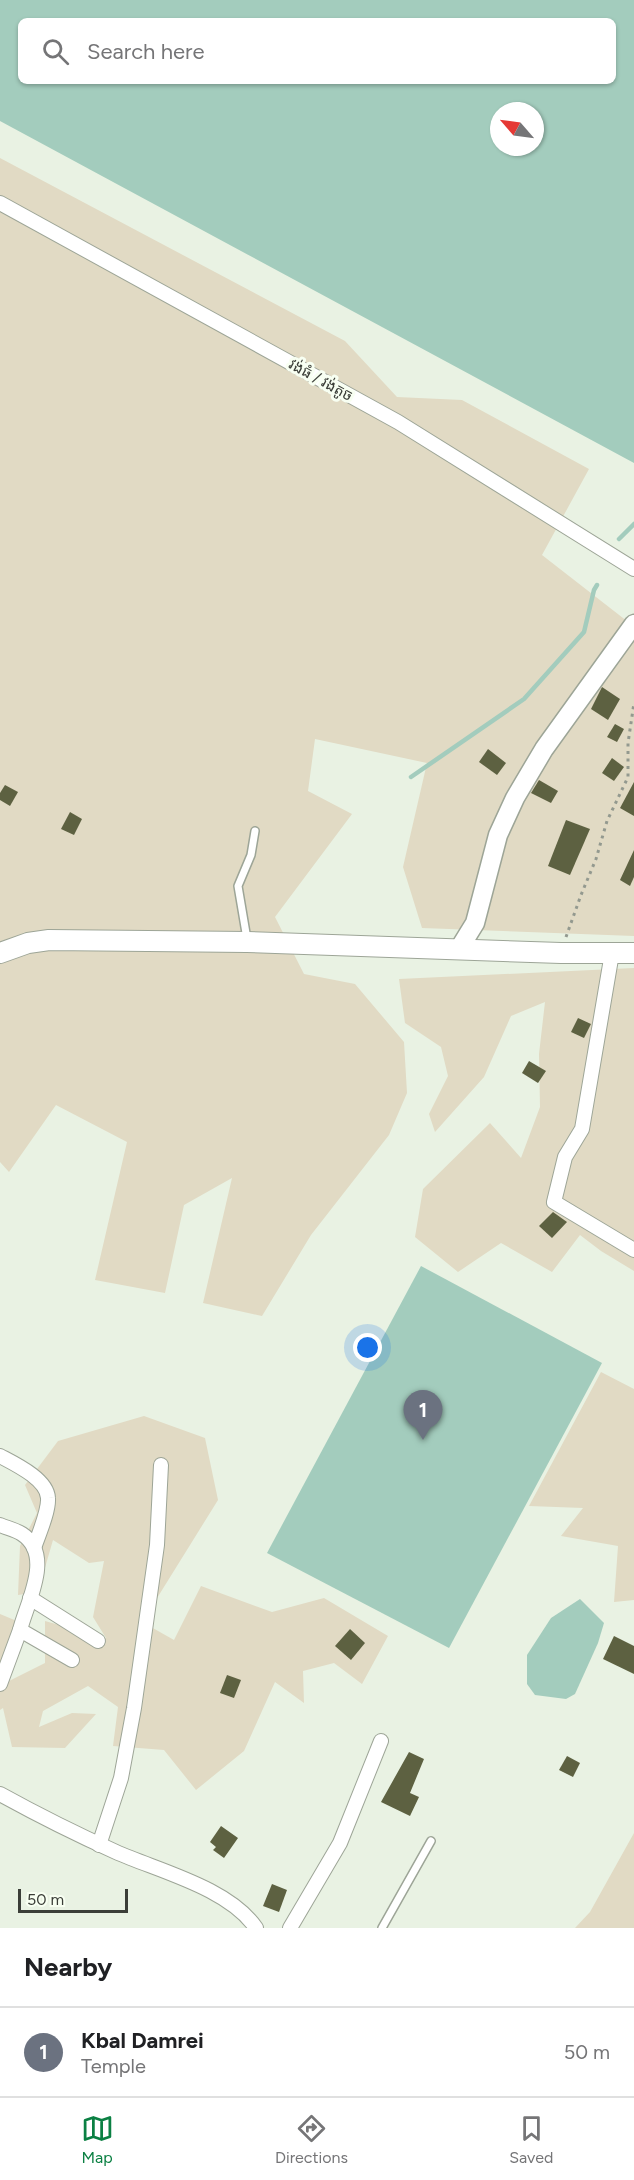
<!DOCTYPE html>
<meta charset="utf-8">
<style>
body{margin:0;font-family:Figtree,"Noto Sans Khmer",sans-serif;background:#f6f6f6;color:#202124}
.compass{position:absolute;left:490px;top:102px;width:54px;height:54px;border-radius:50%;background:#fff;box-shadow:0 2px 4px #0004;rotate:298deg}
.scale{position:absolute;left:18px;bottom:15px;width:110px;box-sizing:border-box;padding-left:6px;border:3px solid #3b3e38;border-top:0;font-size:16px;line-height:21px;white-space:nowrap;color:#3b3e38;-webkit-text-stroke:4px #f8fff2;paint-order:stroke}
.you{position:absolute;left:368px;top:1348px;width:21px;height:21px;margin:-15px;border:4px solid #fff;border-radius:50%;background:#1a73e8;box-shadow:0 0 0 9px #1a73e833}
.badge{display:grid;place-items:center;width:39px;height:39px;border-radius:50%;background:#0b8043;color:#fff;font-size:20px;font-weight:700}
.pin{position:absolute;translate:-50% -50px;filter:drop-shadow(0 2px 3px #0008)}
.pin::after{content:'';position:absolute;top:32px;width:21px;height:18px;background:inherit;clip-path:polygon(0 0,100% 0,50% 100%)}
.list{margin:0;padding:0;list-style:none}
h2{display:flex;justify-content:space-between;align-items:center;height:78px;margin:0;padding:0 24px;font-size:26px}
h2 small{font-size:20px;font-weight:400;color:#757577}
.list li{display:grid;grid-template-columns:39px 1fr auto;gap:18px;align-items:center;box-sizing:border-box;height:90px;padding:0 24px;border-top:2px solid #e0e0e0}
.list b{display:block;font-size:22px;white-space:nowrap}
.list p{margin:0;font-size:20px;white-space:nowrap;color:#757577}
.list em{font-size:20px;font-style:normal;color:#757577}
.icon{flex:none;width:33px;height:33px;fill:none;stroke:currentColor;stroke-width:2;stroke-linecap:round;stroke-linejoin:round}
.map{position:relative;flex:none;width:634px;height:1928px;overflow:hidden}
.search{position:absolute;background:#fff;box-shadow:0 2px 4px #0004;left:18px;right:18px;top:18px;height:66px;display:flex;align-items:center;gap:15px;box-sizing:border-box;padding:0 21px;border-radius:9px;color:#757577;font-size:22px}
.sheet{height:168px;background:#fff}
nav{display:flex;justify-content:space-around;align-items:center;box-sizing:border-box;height:84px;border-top:2px solid #e0e0e0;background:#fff;font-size:16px;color:#757577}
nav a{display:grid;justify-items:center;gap:3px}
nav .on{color:#0b8043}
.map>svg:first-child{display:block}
</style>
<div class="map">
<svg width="634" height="1928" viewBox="0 0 634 1928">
<rect width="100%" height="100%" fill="#e9f2e3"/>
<!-- green -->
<g fill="#e1dac4">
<path d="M0 158 345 341 397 397 462 400 589 469 542 555 632 625 634 623V936L422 928 403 867 427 763 315 739 308 791 352 814 275 917 304 974 355 984 404 1042 407 1093 389 1135 311 1235 262 1316 203 1303 232 1178 184 1205 165 1293 95 1280 127 1142 56 1105 9 1172 0 1162Z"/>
<path d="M634 968V1271L601 1251 580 1235 552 1272 501 1243 458 1272 415 1237 423 1189 490 1123 521 1158 540 1107 539 1054 545 1002 511 1016 484 1077 435 1132 429 1114 448 1076 441 1047 405 1023 399 979Z"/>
<path d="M601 1372 634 1389V1600L614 1602 618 1546 561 1536 583 1508 529 1506Z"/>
<path d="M144 1416 205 1438 218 1500 154 1603 151 1627 174 1640 201 1586 272 1612 324 1598 388 1636 362 1684 334 1663 303 1671 304 1703 275 1682 244 1751 196 1790 164 1750 113 1746 118 1707 88 1686 43 1711 39 1727 72 1713 96 1714 65 1748 12 1747 3 1708 0 1710V1614L24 1624 9 1681 45 1663V1621L106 1638 93 1617 104 1561 89 1563 53 1540 38 1592 18 1595 20 1546 37 1513 25 1485 58 1441Z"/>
<path d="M634 1833V1928H575L590 1912Z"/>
</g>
<!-- water -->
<g fill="#a3ccbd" fill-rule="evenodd">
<path d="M0 0H634V463L0 121ZM21 21H613V81H21ZM499 111H535V147H499Z"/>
<path d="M421 1266 602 1363 449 1648 267 1553Z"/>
<path d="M580 1599 604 1623 598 1643 575 1694 566 1699 535 1695 527 1684V1655L551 1618Z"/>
</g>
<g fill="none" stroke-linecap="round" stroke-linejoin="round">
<!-- stream -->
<g stroke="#a3ccbd" stroke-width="4.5">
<path d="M619 539 634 524"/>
<path d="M411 777 524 699 584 632 594 590 597 585"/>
</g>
</g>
<!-- building -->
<g fill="#5d6141">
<path d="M602 687 620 699 608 720 591 709Z"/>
<path d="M615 724 624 729 617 742 607 737Z"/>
<path d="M488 749 506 763 497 775 479 762Z"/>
<path d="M612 758 624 767 614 781 602 773Z"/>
<path d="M539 780 558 791 551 803 531 793Z"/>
<path d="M634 782V816L620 808Z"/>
<path d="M5 785 18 792 10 806 0 800V793Z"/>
<path d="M70 812 82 819 74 835 61 829Z"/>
<path d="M566 820 590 829 570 875 548 866Z"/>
<path d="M634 850V877L630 886 620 880Z"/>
<path d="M578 1018 591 1024 584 1038 571 1032Z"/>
<path d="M529 1061 546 1071 538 1083 522 1073Z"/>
<path d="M553 1212 567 1222 552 1238 539 1226Z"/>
<path d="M350 1629 365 1643 351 1660 335 1646Z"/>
<path d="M614 1636 634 1646V1674L603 1659Z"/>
<path d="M227 1675 241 1680 234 1698 220 1693Z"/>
<path d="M409 1752 424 1759 410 1793 419 1797 410 1816 381 1802Z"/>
<path d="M567 1756 580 1763 573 1777 559 1770Z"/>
<path d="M221 1826 238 1838 224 1858 213 1850 216 1847 210 1842Z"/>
<path d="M272 1884 287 1890 279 1912 263 1906Z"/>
</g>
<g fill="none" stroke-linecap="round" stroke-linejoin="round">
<!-- service casing -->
<g stroke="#9da597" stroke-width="10">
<g id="service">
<path d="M247 939 238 886 251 855 255 831"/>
<path d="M382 1928 431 1841"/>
</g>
</g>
<!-- minor casing -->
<g stroke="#9da597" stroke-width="16">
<g id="minor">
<path d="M0 203 398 422 634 569"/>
<path d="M612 953 582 1129 565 1157 554 1202 634 1250"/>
<path d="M0 1456C15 1464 47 1479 48 1498 49 1511 38 1536 34 1548"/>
<path d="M0 1525C7 1528 16 1530 22 1534 54 1555 27 1602 20 1630L72 1660"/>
<path d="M30 1598 98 1641"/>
<path d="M0 1684 20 1630"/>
<path d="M0 1794C38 1815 76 1834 116 1852 159 1871 229 1888 256 1928"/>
<path d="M99 1845 121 1778 134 1708 157 1545 161 1465"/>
<path d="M290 1928 340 1843 381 1741"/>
</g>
</g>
<!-- tertiary casing -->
<g stroke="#9da597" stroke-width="21">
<path id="tertiary" d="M459 949 475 923 498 835 515 798 544 749 634 624"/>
</g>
<!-- secondary casing -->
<g stroke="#9da597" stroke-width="22">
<path id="secondary" d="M0 953 28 943 49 940 247 942 561 953H634"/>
</g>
<!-- path -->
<path stroke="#93998f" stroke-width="3" stroke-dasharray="3 4.5" stroke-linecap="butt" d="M566 937 581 895 596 859 607 821 628 777V743L634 703"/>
<!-- service -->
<use href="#service" stroke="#fff" stroke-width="7"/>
<!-- minor -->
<use href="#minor" stroke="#fff" stroke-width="14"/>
<!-- tertiary -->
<use href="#tertiary" stroke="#fff" stroke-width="18"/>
<!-- secondary -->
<use href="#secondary" stroke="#fff" stroke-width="20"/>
</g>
<g text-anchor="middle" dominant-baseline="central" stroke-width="6" stroke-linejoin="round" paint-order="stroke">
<!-- street labels -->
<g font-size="15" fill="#3b3e38" stroke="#f8fff2">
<text transform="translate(321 380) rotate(29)">វង់ធំ / វង់តូច</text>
</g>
</g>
</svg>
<svg class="compass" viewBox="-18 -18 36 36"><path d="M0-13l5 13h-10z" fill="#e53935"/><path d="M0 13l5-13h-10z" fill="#757577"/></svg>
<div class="scale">50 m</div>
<div class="you"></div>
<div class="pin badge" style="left:423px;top:1440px;background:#6b7280">1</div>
<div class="search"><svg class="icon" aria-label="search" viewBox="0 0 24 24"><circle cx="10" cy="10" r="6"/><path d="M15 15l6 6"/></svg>Search here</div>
</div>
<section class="sheet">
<h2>Nearby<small></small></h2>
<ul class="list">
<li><span class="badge" style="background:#6b7280">1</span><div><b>Kbal Damrei</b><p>Temple</p></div><em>50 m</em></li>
</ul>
</section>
<nav>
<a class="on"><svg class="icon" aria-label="map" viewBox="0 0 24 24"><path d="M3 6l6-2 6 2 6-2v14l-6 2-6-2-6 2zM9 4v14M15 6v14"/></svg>Map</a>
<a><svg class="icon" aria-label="directions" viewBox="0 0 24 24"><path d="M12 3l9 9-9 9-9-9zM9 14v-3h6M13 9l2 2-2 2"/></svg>Directions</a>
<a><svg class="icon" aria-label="saved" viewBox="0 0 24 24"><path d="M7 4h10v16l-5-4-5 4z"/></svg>Saved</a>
</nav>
